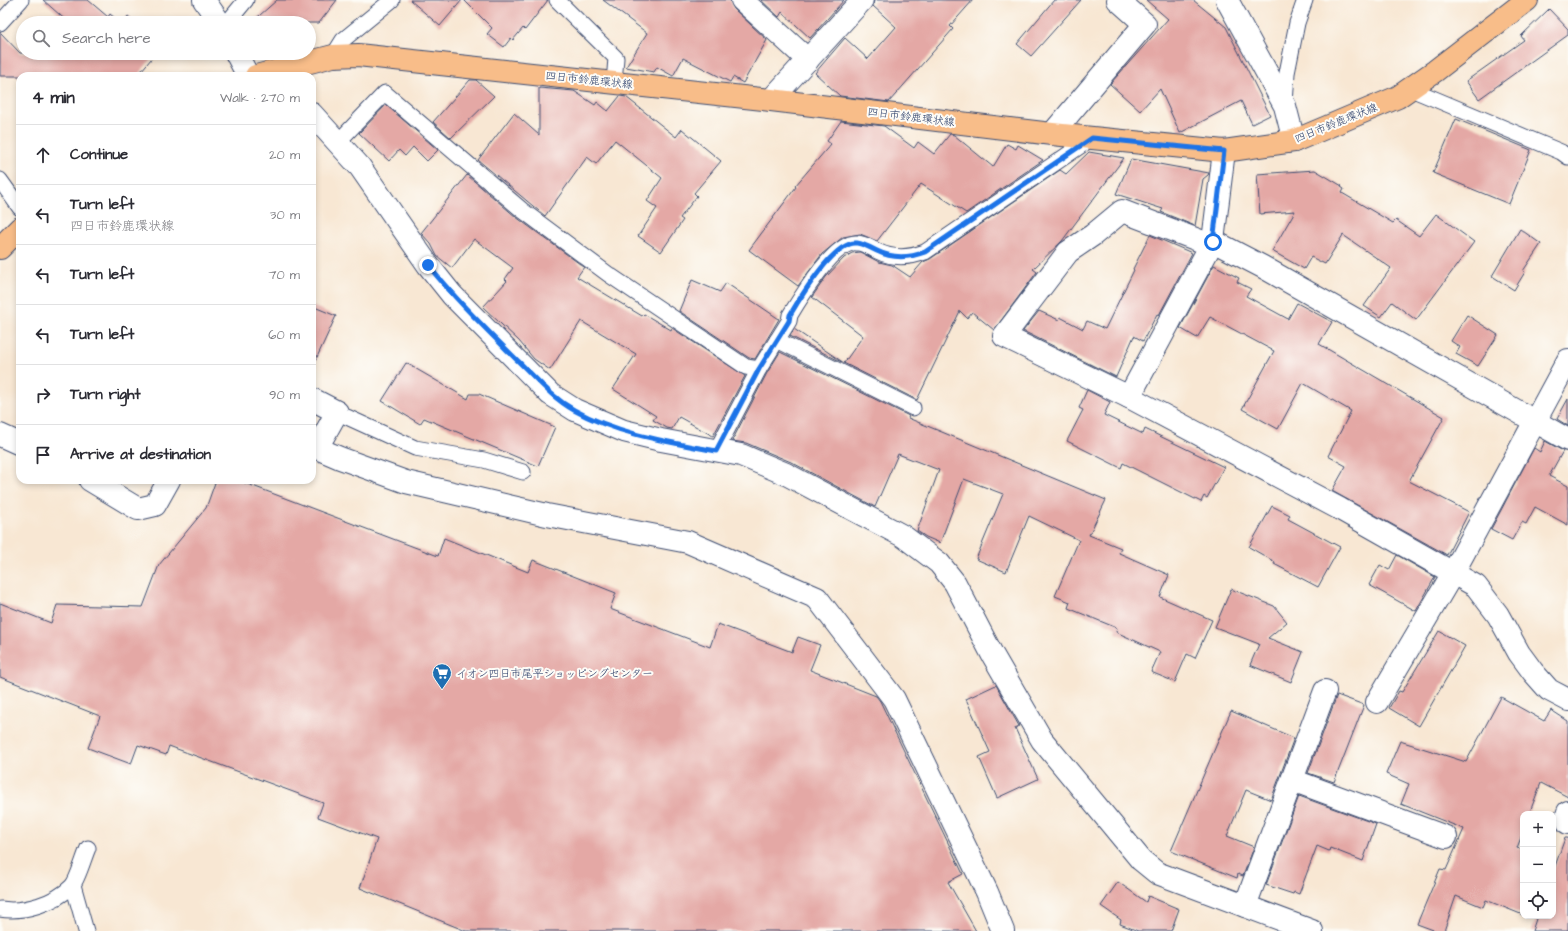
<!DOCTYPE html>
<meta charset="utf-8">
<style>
body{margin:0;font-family:"Architects Daughter","Klee One",sans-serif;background:#f7f7f7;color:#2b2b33}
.controls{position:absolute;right:12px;bottom:12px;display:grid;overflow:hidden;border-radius:8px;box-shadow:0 2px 6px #0003}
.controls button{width:36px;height:36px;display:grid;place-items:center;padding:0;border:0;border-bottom:1px solid #e1e1e2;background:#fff;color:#2b2b33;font:20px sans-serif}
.stop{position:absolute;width:12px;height:12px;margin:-9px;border:3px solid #1a73e8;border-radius:50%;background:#fff}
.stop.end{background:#1a73e8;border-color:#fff;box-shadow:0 1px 4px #0008}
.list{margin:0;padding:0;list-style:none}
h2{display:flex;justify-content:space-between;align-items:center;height:52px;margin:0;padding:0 16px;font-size:17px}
h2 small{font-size:13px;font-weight:400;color:#7c7c81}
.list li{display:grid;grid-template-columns:26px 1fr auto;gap:12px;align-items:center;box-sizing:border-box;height:60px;padding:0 16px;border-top:1px solid #e1e1e2}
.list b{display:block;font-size:15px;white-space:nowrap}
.list p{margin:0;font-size:13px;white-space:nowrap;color:#7c7c81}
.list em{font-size:13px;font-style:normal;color:#7c7c81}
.icon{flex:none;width:22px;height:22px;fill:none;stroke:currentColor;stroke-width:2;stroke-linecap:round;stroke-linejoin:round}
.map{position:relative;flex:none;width:1568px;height:931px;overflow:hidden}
.search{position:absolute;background:#fff;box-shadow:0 2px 6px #0003;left:16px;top:16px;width:300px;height:44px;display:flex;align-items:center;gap:10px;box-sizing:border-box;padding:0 14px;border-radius:22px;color:#7c7c81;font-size:15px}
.panel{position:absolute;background:#fff;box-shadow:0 2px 6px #0003;left:16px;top:72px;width:300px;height:412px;border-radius:12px}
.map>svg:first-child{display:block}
</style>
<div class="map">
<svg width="1568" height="931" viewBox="0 0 1568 931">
<rect width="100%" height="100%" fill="#fdfcf7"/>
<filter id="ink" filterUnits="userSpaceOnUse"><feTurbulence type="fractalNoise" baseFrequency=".025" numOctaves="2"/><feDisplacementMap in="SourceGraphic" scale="8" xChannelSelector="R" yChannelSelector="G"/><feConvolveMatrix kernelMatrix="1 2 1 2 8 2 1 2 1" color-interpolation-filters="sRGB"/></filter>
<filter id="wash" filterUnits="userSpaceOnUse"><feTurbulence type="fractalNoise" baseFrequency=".012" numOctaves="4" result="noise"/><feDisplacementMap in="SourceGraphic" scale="16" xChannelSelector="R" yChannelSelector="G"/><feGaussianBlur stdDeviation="0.9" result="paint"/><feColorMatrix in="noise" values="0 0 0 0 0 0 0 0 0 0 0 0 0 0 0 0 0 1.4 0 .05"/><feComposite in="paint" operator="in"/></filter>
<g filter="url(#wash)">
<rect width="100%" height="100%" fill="#f8e7d3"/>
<g id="blocks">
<!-- building -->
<g fill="#e4a8a5">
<path d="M43 0H88L108 17 110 14 121 23H69Z"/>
<path d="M277 0H337L319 23H251Z"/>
<path d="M410 0H462L440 26Z"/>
<path d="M464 0H548L525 30 523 28 513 40 511 38 504 47 487 34 492 28Z"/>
<path d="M603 0H730L734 9 767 40 743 83 733 77 730 82 683 58 673 76 657 67 654 72 626 67 647 33Z"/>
<path d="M761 0H844L810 38 782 12 779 17Z"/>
<path d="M874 0H973L950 26 953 29 889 102 840 96 815 73 845 38 868 59 896 27 873 6Z"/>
<path d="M1054 0H1081L1031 56 1017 44Z"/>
<path d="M1146 0H1193L1226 27 1270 115 1252 124 1241 101 1180 133 1160 89 1140 111 1110 84 1168 19Z"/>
<path d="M1549 9 1568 29V35L1479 99 1466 81 1524 40 1521 36Z"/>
<path d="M128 16 137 23H122Z"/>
<path d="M0 32 20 53H156L137 76H0Z"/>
<path d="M470 80H476L494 96 451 138 433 122Z"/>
<path d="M539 88 574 91 595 105 597 102 608 111 620 96 626 97 676 137 682 129 721 161 694 193 697 196 680 218 683 220 661 252 638 236 657 208 647 201 662 178 615 140 596 164 587 157 545 216 478 160 514 113 539 135Z"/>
<path d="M386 105 438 150 427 161 413 147 405 156 399 150 389 161 359 133Z"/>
<path d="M1456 119 1531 150 1509 204 1433 173Z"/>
<path d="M841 121 884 126 914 148 918 142 934 154 950 134 954 135 993 167 1007 144 1016 149 1018 145 1043 160 966 213 921 184 877 241 860 234 843 237 822 254 798 286 749 250 796 187 795 186 831 144 827 141Z"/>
<path d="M1089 152 1124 158 1062 241 1033 269 1037 272 994 330 972 312 967 318 960 311 917 400 790 336 794 329 844 363 863 336 812 297 826 277 844 258 852 253 860 252 879 262 892 265 910 277 923 262 930 259 1060 170 1066 174Z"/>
<path d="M1131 159 1209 173 1208 175 1203 179 1195 226 1161 212 1163 209 1116 194Z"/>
<path d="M1315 170 1342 186 1341 187 1344 189 1342 193 1393 223 1396 220 1419 236 1436 214 1474 242 1416 320 1392 302 1381 317 1364 306 1391 268 1343 235 1325 264 1311 257 1304 269 1272 251 1295 211 1260 214 1257 174Z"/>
<path d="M467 175 516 217 584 267 577 277 642 316 644 314 671 330 672 328 745 376 713 436 679 417 672 429 667 428 653 420 656 416 613 389 636 354 581 321 550 370 534 359 519 341 483 307 507 281 505 279 513 268 474 239 452 268 437 256 431 244 421 233Z"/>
<path d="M1520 229 1541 244 1523 271 1525 272 1514 290 1492 276Z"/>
<path d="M1150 235 1192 253 1159 315 1157 314 1143 341 1134 336 1116 377 1023 331 1039 311 1059 320 1060 317 1083 329 1087 321 1105 329 1134 270 1133 269Z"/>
<path d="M1214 265 1239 278 1237 282 1251 289 1246 296 1288 319 1297 303 1332 322 1319 344 1444 417 1409 481 1469 512 1447 555 1332 491 1346 466 1328 456 1351 411 1303 383 1278 429 1242 409 1274 351 1210 317 1197 338 1180 328Z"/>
<path d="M692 280 720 292 726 283 779 319 755 359 749 358 679 311Z"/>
<path d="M312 306 336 316 312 368Z"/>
<path d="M1467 315 1498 335 1478 366 1456 354 1460 347 1451 341Z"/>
<path d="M780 352 909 416 908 418 1106 500 1089 535 1121 548 1119 553 1169 575 1160 597 1212 620 1195 658 1187 654 1175 682 1151 672 1160 652 1116 632 1117 628 1068 608 1070 602 1055 596 1079 540 1029 516 1006 572 976 559 1003 494 964 479 940 543 926 537 917 531 939 470 898 454 875 507 791 462 746 443 732 441 767 373Z"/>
<path d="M406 363 468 399 470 394H479L555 427 538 466 424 418 420 424 382 401Z"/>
<path d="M1087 390 1110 402 1104 415 1143 434 1145 429 1224 467 1207 498 1204 496 1201 502 1123 463 1121 468 1067 441 1083 410 1079 408Z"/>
<path d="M1568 399V426L1557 419Z"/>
<path d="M1545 441 1563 451 1549 476 1568 486V525L1535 507 1526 524 1522 522 1512 540 1491 529 1534 448 1540 452Z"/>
<path d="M216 480H237L438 556 444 538 528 572 533 560 616 593 610 609 710 647 718 624 792 652 798 637 820 645 810 670 876 696 880 701 963 874 948 882 976 931H466L360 888 377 839 318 817 323 803 169 746 166 755 138 745 131 764 88 748 100 716 0 677V603L51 623 57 605 143 607 159 565 206 508Z"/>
<path d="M1272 506 1290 515 1288 519 1340 547 1318 587 1274 564 1275 562 1249 547Z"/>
<path d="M1397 555 1435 577 1416 611 1369 585 1380 565 1389 570Z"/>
<path d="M1231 589 1274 606 1287 622 1268 638 1303 652 1291 682 1250 665 1259 644 1215 627Z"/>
<path d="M1439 631 1465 646 1419 726 1389 708 1399 691 1402 692Z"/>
<path d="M996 685 1019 726 1015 728 1038 779 997 798 979 757 990 752 966 699Z"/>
<path d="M1337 695 1364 705 1334 782 1308 773Z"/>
<path d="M1501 697 1544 721 1551 710 1568 721V797L1541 783 1529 814H1523V832L1517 848 1523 850V915L1486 900 1483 907 1456 896 1444 931H1436L1417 924 1440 869 1446 870 1464 829 1401 804 1409 784 1386 774 1400 741 1466 762Z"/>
<path d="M1231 711 1294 738 1271 800 1246 790 1227 836 1254 847 1243 876 1238 874 1237 878 1171 851Z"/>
<path d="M1299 796 1376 824 1363 861 1330 848 1329 851 1317 846 1299 894 1294 892 1293 894 1266 885Z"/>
<path d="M1565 838H1568V931H1532L1537 916H1553V872Z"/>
<path d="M1118 882 1146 902 1148 896 1179 909 1171 931H1138L1120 924 1121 920 1101 906Z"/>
</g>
</g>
</g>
<g filter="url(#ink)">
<use href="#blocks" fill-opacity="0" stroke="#3c4b70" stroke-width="1"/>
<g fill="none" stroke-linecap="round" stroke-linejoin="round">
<!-- service casing -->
<g stroke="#3c4b70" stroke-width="17">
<g id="service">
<path d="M557 0 616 58 614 83"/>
<path d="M0 23 21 0"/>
<path d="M227 23 246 0"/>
<path d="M333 56 343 40 392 0"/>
<path d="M1411 89 1561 152 1568 157"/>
<path d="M1285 104 1287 73 1297 23 1305 0"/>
<path d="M338 142 385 93 522 210 608 274 746 367 759 369"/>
<path d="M0 180 20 208"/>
<path d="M777 340 913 408"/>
<path d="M347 417 415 448 484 460 523 472"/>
<path d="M716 451 759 369 789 321 790 315C800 299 835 240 857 243 864 243 871 248 877 251 893 259 909 258 925 252L1092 138"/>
<path d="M73 885 86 931"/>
<path d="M0 909C24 913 55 903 72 886 78 879 84 857 88 848"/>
</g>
</g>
<!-- minor casing -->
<g stroke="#3c4b70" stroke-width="24">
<g id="minor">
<path d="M204 0 220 23"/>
<path d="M742 0 808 60"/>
<path d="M1227 0 1285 106 1294 141"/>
<path d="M236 53 248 76"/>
<path d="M771 100 862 0"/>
<path d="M312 114 360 167 428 265 452 295 550 394 575 410 624 431 661 440 741 455 786 474 903 536 939 563 955 583 992 654 1042 740 1141 860 1157 873 1312 931"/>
<path d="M1052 134 1145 24 1118 0"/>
<path d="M1224 151 1213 241 1129 397 1340 509 1476 586 1498 615 1519 653 1533 672 1549 690 1568 700"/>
<path d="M1213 241 1263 267 1568 440"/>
<path d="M1129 397 1004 336 1068 252 1093 235 1122 211 1211 245"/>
<path d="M312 399 337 412 317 448"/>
<path d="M0 435 20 444"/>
<path d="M312 446 340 458 406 482 547 515 688 542 817 598 894 699 987 892 1003 931"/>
<path d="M90 480 138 509 155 505 169 480"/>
<path d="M1377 702 1453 573 1568 360"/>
<path d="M1292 780 1446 837"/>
<path d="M1568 812 1566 818 1568 823"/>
<path d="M1245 906 1325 691"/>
</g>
</g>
<!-- primary casing -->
<g stroke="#3c4b70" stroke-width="24">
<g id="primary">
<path d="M256 76 333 56 358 55 771 100 1052 134 1224 151 1294 141 1398 97 1435 71 1527 0"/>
<path d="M0 248 20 228"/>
</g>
</g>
<!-- service -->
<use href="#service" stroke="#fff" stroke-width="15"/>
<!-- minor -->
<use href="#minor" stroke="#fff" stroke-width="22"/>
<!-- primary -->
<use href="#primary" stroke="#f8bd89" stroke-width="22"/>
</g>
</g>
<g fill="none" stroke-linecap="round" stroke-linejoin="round" filter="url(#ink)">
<!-- route -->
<path stroke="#1a73e8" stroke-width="5" d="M428 265C455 299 486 329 517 360 536 378 551 397 574 410 617 434 668 442 716 451L759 369 789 321 790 315C800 298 835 240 857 243 864 244 871 248 877 251 893 259 909 258 925 252L1092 138 1224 151 1213 242"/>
</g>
<!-- icons -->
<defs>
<g id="supermarket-pin" transform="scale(1)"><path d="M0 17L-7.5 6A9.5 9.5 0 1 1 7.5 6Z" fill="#1f6fb2" stroke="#fdfcf7"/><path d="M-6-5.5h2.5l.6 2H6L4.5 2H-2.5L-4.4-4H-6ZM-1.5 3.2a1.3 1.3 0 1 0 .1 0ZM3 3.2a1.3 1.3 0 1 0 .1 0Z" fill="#fff"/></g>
</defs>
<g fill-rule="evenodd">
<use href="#supermarket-pin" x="442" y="673"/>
</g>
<g text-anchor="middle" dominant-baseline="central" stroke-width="4" stroke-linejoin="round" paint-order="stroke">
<!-- street labels -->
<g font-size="11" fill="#1b2f5e" stroke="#fdfcf7">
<text transform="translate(589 80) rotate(6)">四日市鈴鹿環状線</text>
<text transform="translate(911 117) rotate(7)">四日市鈴鹿環状線</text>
<text transform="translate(1336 123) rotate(-22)">四日市鈴鹿環状線</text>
</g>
<!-- poi labels -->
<g font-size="11" fill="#1b2f5e" stroke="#fdfcf7" text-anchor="start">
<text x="456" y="673">イオン四日市尾平ショッピングセンター</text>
</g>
</g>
</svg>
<div class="controls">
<button>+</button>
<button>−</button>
<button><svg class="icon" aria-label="locate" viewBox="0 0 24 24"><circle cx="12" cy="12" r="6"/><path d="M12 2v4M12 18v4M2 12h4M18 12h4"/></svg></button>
</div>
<div class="stop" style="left:1213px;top:242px"></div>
<div class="stop end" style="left:428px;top:265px"></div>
<div class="search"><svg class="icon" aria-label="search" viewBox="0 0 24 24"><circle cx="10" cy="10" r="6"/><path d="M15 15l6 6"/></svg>Search here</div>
<section class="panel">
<h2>4 min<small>Walk · 270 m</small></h2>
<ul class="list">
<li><svg class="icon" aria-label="ahead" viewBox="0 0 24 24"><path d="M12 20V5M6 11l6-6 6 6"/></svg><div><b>Continue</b></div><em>20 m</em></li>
<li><svg class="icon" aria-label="left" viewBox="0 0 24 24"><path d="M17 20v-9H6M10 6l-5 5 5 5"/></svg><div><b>Turn left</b><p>四日市鈴鹿環状線</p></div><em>30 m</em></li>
<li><svg class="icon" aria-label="left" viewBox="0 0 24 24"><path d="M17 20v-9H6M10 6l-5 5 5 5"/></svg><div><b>Turn left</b></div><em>70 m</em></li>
<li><svg class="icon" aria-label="left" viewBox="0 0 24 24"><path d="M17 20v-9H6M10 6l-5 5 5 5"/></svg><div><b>Turn left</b></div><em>60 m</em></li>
<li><svg class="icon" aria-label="right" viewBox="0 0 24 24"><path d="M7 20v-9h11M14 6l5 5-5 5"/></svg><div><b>Turn right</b></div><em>90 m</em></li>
<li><svg class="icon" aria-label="arrive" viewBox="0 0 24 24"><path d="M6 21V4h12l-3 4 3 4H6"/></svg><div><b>Arrive at destination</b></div></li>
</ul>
</section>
</div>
